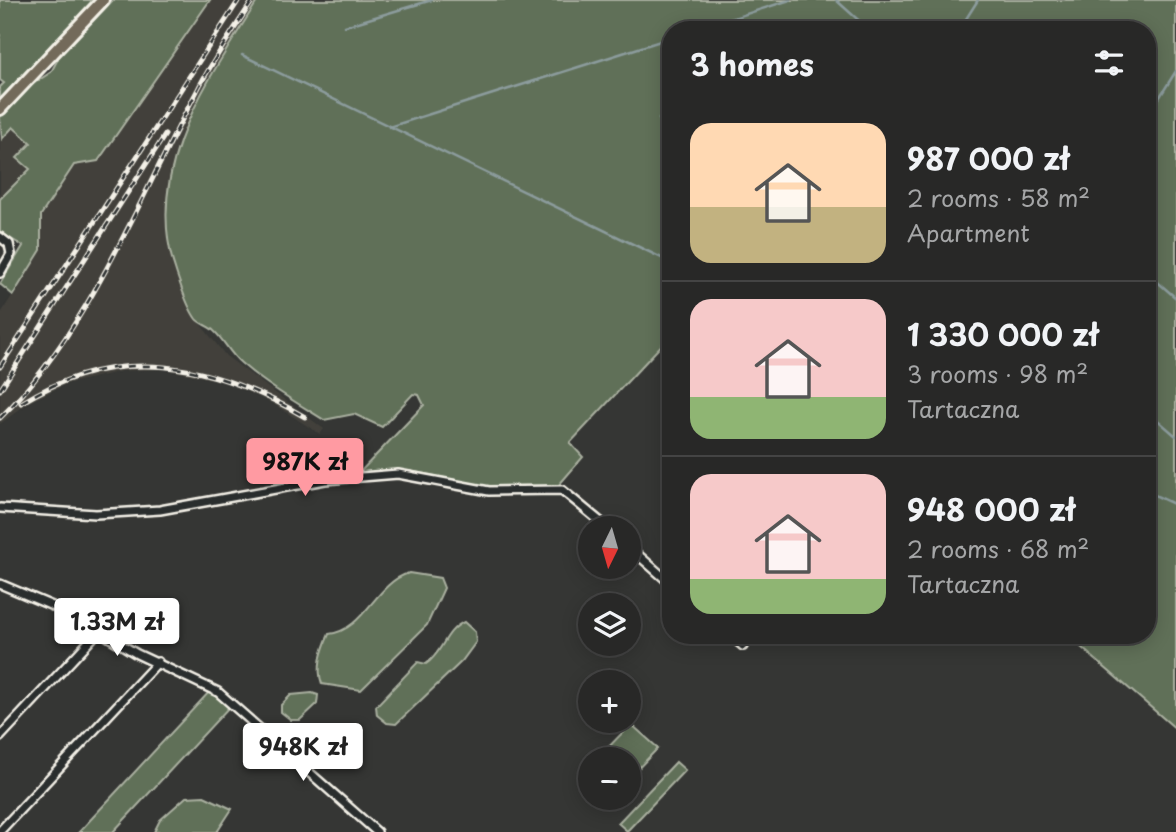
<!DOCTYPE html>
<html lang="en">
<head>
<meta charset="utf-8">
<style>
  body { margin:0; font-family:"Playpen Sans",sans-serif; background:#30302f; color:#f1f3f6; height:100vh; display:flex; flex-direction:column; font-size:26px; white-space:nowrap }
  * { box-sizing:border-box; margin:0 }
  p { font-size:23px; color:#a5a6a7 }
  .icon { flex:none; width:38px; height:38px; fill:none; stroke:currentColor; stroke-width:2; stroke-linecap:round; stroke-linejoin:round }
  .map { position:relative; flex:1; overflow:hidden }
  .drawer { position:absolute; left:662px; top:21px; width:494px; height:623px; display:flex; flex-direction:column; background:#282827; border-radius:28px; box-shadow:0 4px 18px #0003,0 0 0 2px #444 }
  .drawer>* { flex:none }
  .needle { width:46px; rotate:185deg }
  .controls { position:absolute; left:578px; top:516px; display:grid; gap:14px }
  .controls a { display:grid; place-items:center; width:63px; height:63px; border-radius:50%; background:#282827; box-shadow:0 4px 18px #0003,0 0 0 2px #444; font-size:35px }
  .price { position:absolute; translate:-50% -60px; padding:0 16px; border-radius:7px; background:#fff; color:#222; font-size:23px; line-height:46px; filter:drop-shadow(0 2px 4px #0008) }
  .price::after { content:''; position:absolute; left:50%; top:42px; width:21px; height:16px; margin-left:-10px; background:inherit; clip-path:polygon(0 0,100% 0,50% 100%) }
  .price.current { background:#ff9aa2; color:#111 }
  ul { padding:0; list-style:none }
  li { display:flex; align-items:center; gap:21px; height:175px; padding:0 28px }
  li+li { border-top:2px solid #444 }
  li span { display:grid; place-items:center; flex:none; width:196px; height:140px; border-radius:21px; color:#555 }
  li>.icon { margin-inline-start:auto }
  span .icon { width:84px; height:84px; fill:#fffc; stroke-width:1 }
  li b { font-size:30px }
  h2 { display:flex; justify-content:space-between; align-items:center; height:84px; padding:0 28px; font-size:30px }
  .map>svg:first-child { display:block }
</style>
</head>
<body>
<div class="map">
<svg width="1176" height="832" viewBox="0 0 1176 832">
  <rect width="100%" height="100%" fill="#353634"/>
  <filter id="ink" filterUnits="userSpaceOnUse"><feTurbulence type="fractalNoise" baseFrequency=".0143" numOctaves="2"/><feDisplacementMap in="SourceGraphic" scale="14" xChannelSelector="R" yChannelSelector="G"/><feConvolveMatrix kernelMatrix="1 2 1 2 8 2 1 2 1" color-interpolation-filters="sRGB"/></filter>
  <g filter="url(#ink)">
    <g fill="#42413b">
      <path d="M210,0H258L212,73L179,145L167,211L174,269L197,320L226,356L324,429L320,434L272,403L227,382L164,369L122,371L66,384L29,402L0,424V315L41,250V215L75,165L98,160Z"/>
      <path d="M13,127L31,143L30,169L0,199V138Z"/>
    </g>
    <g fill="#607059" stroke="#aab0a0" stroke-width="2">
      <path d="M0,0H93L0,99V87L4,83L0,80Z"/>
      <path d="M113,0H210L98,161L74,165L41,215V250L13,295L0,284L23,246L0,232V199L30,169L17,158L31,143L13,127L2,139L0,117L30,86L51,72L59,57Z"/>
      <path d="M258,0H1176V729L1067,635H1146V30H670V336L570,443L583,457L558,486L495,488L410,471L359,473L424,405L419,395L413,394L382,427L354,414L324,420C297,403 266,385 241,363C230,354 224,340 214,331C209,326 200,324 196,319C187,307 182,289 177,275C140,174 207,81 258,0Z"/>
      <path d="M409,573L440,578L444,588L427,625L361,690L322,684C316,667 322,650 329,634C365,630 375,583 409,573Z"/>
      <path d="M464,622L475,632L476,642L462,661L396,724L387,723L377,715L376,706L418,662L426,664C443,653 444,631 464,622Z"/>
      <path d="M210,691L231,705L113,832H79Z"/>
      <path d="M312,693L318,695L317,704L300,720H291L281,712V705L291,695Z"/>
      <path d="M631,724L658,748L628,779V760L597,759Z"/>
      <path d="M676,762L685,770L627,831L618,823Z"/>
      <path d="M204,796L232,809L217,832H154L160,820L186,797Z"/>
    </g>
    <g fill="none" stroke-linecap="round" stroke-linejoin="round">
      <g stroke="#8c9c9d" stroke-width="2.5">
        <path d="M836,0L865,26"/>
        <path d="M345,26L432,0"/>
        <path d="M696,30L790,0"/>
        <path d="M959,30L978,0"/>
        <path d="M242,55L670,262"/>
        <path d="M659,119L670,130"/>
        <path d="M1146,119L1176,71"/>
        <path d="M389,127L670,38"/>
        <path d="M1146,272L1176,298"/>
        <path d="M1146,410L1176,436"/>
        <path d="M1146,491L1176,505"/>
      </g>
      <g stroke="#f4f1e8" stroke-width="12">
        <g id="street">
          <path d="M0,237L9,244L11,254L0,273"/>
          <path d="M0,508L96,514L160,510L325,480L398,474L489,491L562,490L608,528"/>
          <path d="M628,546L670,583"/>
          <path d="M0,584L69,613L137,654L218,692L377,832"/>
          <path d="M730,635L743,646"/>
          <path d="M0,737L99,631"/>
          <path d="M0,831L158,662"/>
        </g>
      </g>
      <g stroke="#f4f1e8" stroke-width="16">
        <path id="primary" d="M0,109L103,0"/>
      </g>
      <use href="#street" stroke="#2a2d2e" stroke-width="7"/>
      <use href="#primary" stroke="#736b5a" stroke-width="10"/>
      <g stroke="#f4f1e8" stroke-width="5">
        <g id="rail">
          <path d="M0,367L239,0"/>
          <path d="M0,390L165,135"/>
          <path d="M21,403C118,342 212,363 305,417"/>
          <path d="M0,418C89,332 139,198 197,91C213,59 234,30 253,0"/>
        </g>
      </g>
      <use href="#rail" stroke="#2a2d2e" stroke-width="2.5" stroke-dasharray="8" stroke-linecap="butt"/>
    </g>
  </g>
</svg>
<div class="controls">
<a><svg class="needle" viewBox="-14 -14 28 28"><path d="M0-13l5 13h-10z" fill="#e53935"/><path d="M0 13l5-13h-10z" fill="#a5a6a7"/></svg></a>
<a><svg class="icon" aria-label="layers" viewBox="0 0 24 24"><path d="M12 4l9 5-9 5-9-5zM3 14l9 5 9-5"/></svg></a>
<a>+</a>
<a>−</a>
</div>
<b class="price current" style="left:305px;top:498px">987K zł</b>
<b class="price" style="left:117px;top:658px">1.33M zł</b>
<b class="price" style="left:303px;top:783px">948K zł</b>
<section class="drawer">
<h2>3 homes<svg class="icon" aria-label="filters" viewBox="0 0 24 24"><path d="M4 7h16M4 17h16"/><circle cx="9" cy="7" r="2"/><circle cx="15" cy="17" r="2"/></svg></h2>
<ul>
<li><span style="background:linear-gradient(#ffd9b3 60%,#c2b280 0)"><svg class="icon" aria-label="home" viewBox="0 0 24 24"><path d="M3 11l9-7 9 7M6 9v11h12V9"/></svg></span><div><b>987 000 zł</b><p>2 rooms · 58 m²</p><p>Apartment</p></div></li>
<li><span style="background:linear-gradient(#f6c9c9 70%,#8fb573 0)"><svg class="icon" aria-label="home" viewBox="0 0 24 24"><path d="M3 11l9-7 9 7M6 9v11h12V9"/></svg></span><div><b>1 330 000 zł</b><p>3 rooms · 98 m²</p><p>Tartaczna</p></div></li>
<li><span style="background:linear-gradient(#f6c9c9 75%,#8fb573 0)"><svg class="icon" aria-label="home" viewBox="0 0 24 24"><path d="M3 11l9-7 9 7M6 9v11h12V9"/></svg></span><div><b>948 000 zł</b><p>2 rooms · 68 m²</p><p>Tartaczna</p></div></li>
</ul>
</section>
</div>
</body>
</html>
